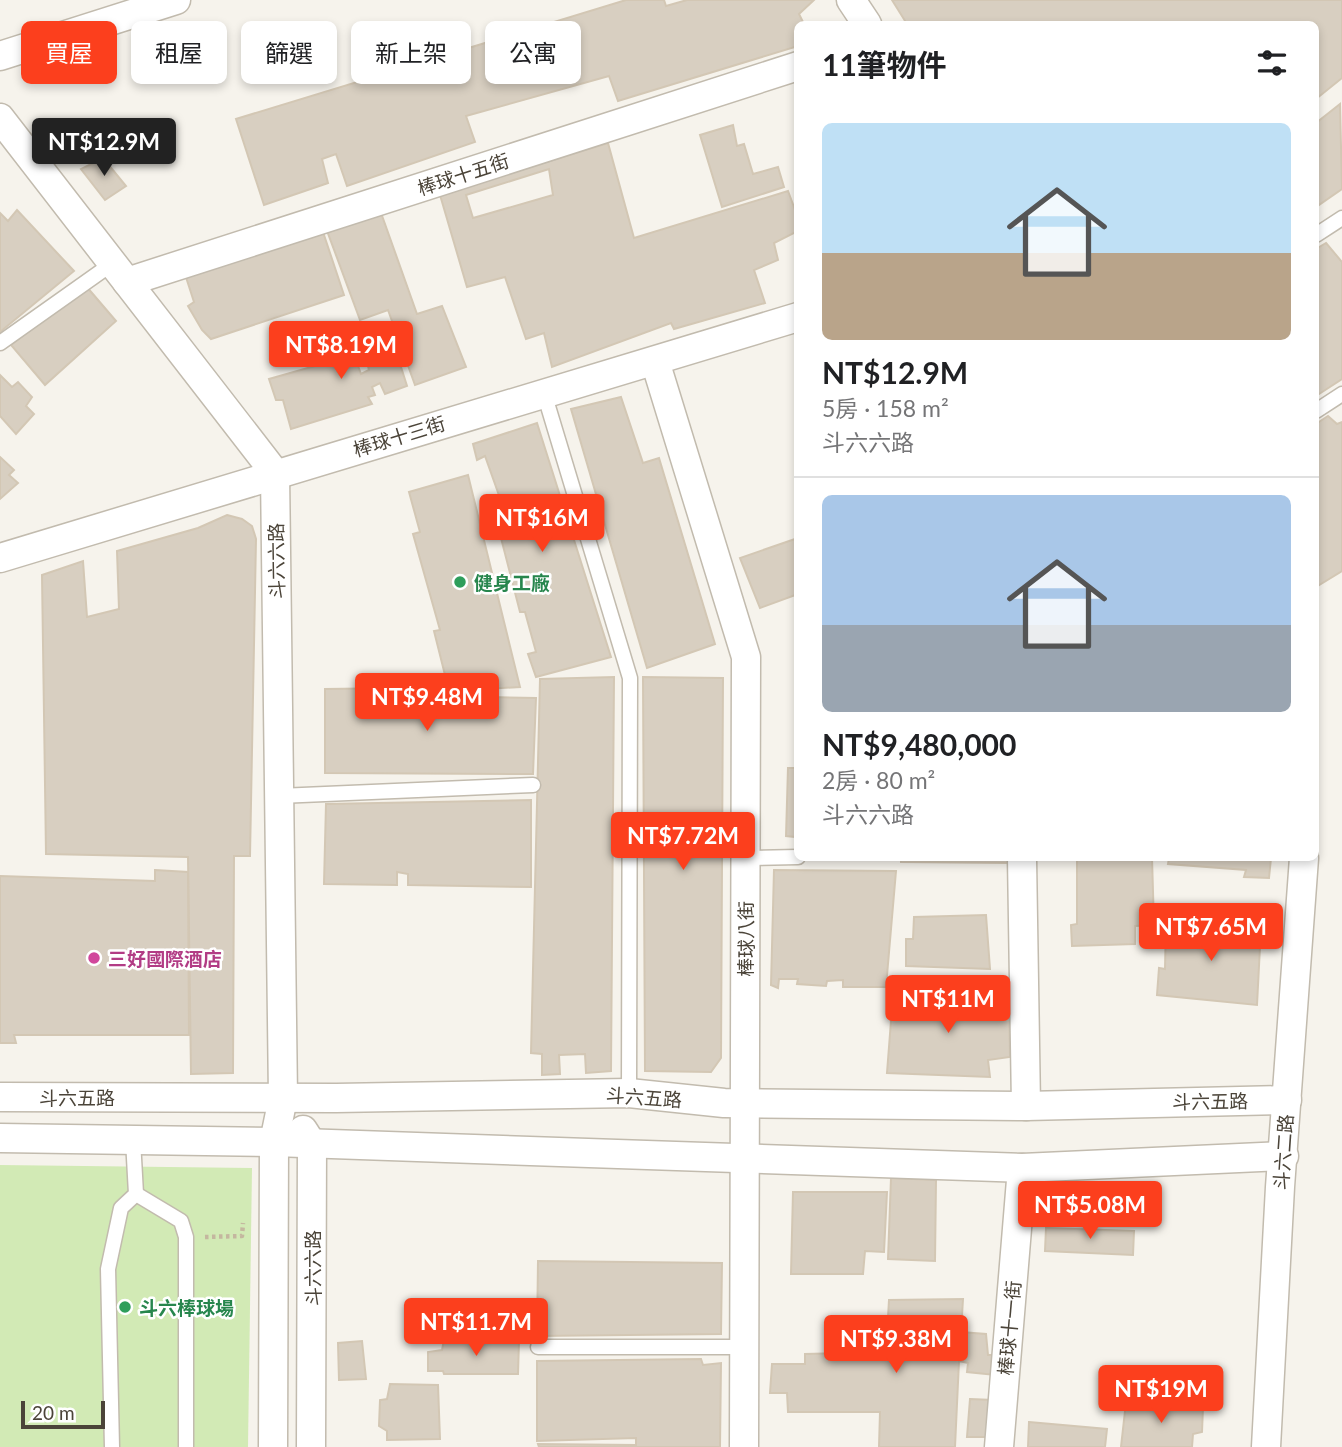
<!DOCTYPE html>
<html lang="zh-TW">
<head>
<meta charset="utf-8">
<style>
  body { margin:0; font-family:Lato,"Noto Sans TC",sans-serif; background:#f2f2f2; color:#202124; height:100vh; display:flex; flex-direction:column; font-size:26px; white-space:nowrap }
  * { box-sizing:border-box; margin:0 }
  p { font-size:23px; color:#757577 }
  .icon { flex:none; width:38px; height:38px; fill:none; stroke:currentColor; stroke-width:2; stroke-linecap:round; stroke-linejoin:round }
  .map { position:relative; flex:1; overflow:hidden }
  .panel { position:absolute; left:794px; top:21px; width:525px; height:840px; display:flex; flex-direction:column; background:#fff; border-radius:10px; box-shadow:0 4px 10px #0003 }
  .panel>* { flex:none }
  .hud { position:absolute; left:21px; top:21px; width:665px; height:63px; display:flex; gap:14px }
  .scale { position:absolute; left:21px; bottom:18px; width:84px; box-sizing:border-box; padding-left:7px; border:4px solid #4b4439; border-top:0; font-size:19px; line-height:24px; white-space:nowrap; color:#4b4439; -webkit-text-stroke:5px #fff; paint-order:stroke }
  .price { position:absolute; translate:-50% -60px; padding:0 16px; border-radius:7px; background:#fc3f1d; color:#fff; font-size:23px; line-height:46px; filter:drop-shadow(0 2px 4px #0008) }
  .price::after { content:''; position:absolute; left:50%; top:42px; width:21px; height:16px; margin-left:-10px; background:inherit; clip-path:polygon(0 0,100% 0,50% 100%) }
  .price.selected { background:#222; color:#fff }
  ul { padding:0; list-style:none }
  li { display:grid; align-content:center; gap:14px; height:371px; padding:0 28px }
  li+li { border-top:2px solid #e0e0e0 }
  li span { display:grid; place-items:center; height:217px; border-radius:10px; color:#555 }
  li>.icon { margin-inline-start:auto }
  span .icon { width:126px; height:126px; fill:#fffc; stroke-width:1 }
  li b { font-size:30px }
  h2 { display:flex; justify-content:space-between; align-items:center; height:84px; padding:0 28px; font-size:30px }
  .chip { padding:0 24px; border-radius:10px; background:#fff; box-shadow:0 4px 10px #0003; font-size:24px; line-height:63px }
  .chip.selected { background:#fc3f1d; color:#fff }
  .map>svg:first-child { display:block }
</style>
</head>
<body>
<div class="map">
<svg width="1342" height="1447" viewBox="0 0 1342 1447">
  <rect width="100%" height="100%" fill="#f6f3ec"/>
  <path fill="#d2eab5" d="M0,1165L252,1168L248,1447H0Z"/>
  <g fill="#d8cfc1" stroke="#d3c7b4" stroke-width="2" fill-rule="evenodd">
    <path d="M626,0H664L666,6L687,0H814L799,14L804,24H798V46L618,101L609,76L466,116L475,142L347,186L336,154L322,159L328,183L264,205L236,119Z"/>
    <path d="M892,0H1342V78L1316,99V24H907Z"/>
    <path d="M1340,104L1342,189L1316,207V123Z"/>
    <path d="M733,125L737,146L744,144L753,174L778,167L784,187L722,207L700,135Z"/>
    <path d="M608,143L634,238L788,191L798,218V231L774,243L778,260L754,270L765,303L674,329L671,323L552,367L544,333L526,339L505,277L467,287L440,195ZM549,169L553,195L473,218L466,195Z"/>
    <path d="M103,158L126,186L105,200L81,169Z"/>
    <path d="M17,210L74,271L0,332V213L8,221Z"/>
    <path d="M380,210L417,314L442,306L466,367L415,385L388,310L360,320L326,228Z"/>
    <path d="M322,229L344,295L211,339L202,330L188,306L194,302L184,271Z"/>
    <path d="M1326,243L1342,262V379L1316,396V249Z"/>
    <path d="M86,286L116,321L45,385L11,345Z"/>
    <path d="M387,323L407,386L385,394L380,383L372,387L375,395L368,397L372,404L291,429L283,400H276L269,379L354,355L361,374L369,370L359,330Z"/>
    <path d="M0,375L12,387L18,382L32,397L26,406L34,414L16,434L0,416Z"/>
    <path d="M621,397L643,463L659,458L715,644L647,668L571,409Z"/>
    <path d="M1328,416L1337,424L1342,422V571L1316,587V424Z"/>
    <path d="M537,423L611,657L536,677L528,654L536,652L525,612H520L492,503L501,501L485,456L477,460L473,444Z"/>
    <path d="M0,457L14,470L9,475L18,483L0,499Z"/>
    <path d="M468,475L520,687L449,691L434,631L440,630L413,534L420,532L409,492Z"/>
    <path d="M227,515L242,519L252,526L256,539L250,856H234L233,1073L191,1074L188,857L46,854L42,575L83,561L87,617L119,609L117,551L198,528Z"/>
    <path d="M798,538V594L760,608L740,558Z"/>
    <path d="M614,677L611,1071L586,1073L585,1054L559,1055L560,1074L542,1075V1054L531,1053L540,679Z"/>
    <path d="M643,677L723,678L721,1058L711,1072L645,1071Z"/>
    <path d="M400,688V695L536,698L533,774L325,773V689Z"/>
    <path d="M796,763H798V843H795V837L786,836L788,768H796Z"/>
    <path d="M531,800V887L408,885V874L397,872V885L324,884L326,804Z"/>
    <path d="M901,858H1012V863L901,862Z"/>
    <path d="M1077,858H1152L1154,925L1135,926V944L1072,946L1071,925L1077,924Z"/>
    <path d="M1169,858H1271L1269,878L1244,877L1246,870L1168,864Z"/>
    <path d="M155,870L188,872L189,1035H14L16,1043H0V876L155,881Z"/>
    <path d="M774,870L896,871L886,987H843V980L827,981L826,986L797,984L798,979H779L778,988L771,985Z"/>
    <path d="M986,915L990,969L906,966V939H913L914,917Z"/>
    <path d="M1166,922L1261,927L1257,1005L1157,995L1159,968L1165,969Z"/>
    <path d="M893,995L1009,997L1010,1057L988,1060L990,1077L887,1073Z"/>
    <path d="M891,1178L936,1180L935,1261L888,1259Z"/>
    <path d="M793,1192H887L884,1252L865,1251L863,1274H791Z"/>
    <path d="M1046,1228L1134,1231L1133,1255L1045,1251Z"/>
    <path d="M538,1261L722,1263L721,1334L537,1336Z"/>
    <path d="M963,1299L961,1332L986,1334L988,1355H996L995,1375L967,1372L968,1363L959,1361L955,1447H879L880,1412H788L787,1393H770L772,1364H805V1354L886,1352L889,1300Z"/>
    <path d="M444,1340L519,1341L518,1374H444L443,1371H428V1352L442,1350Z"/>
    <path d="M362,1341L366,1379L339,1380L338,1343Z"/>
    <path d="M701,1359L703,1365L721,1363L720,1447H539L538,1444L636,1445V1438L537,1441V1361Z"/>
    <path d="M390,1384L438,1385L440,1439L387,1440V1431L379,1426L380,1400L387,1399Z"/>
    <path d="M970,1399L993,1400L991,1437H967Z"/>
    <path d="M1126,1402L1203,1407L1202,1432L1193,1434L1192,1447H1121Z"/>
    <path d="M1029,1422L1107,1429L1105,1447H1028Z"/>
  </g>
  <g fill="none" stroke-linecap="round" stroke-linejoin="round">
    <g stroke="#c2bbae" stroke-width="17">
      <g id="service">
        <path d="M1316,235L1342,218"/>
        <path d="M0,343L113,263"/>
        <path d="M544,393L630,678L629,1093"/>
        <path d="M1316,411L1342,394"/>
        <path d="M279,796L533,785"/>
        <path d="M745,858L798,857"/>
        <path d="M136,1194L181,1221L186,1237V1447"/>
        <path d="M538,1347H744"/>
        <path d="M112,1447L108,1269L121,1208L136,1194L133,1140"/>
      </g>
    </g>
    <g stroke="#c2bbae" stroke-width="31">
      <g id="minor">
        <path d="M851,0L867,24"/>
        <path d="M0,56L176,0"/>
        <path d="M0,118L275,473L283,1098L274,1142L273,1447"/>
        <path d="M127,282L798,66"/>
        <path d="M655,361L746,657L744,1447"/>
        <path d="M0,558L798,317"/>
        <path d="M1022,858L1026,1106"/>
        <path d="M0,1097L336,1098L629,1093L724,1103L1026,1106L1287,1100"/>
        <path d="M303,1130L312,1144L311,1447"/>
        <path d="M0,1138L274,1142L1022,1168L1284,1156"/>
        <path d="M999,1447L1022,1168"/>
        <path d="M1266,1447L1280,1187L1304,858"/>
      </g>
    </g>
    <path stroke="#c4b79f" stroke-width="4.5" stroke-dasharray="3.5 3.5" stroke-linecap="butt" d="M205,1237L242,1236L243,1223"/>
    <use href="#service" stroke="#fff" stroke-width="14"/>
    <use href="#minor" stroke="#fff" stroke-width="28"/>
  </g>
  <g fill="#2e9e5b" stroke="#fff" stroke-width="2.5">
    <circle cx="460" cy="582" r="7"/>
    <circle cx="125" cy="1307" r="7"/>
  </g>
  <circle fill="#d1479c" stroke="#fff" stroke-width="2.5" cx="94" cy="958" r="7"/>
  <g text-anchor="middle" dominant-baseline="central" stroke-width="5" stroke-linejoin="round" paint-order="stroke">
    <g font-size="19" fill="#4b4439" stroke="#fff">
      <text transform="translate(463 174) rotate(-18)">棒球十五街</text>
      <text transform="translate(399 436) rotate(-17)">棒球十三街</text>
      <text transform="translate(276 561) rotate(-91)">斗六六路</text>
      <text transform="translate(745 939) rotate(-90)">棒球八街</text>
      <text x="77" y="1097">斗六五路</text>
      <text transform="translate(644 1097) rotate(4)">斗六五路</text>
      <text transform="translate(1210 1101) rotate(-1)">斗六五路</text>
      <text transform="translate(1283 1152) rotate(-86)">斗六二路</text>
      <text transform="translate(312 1268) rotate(-90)">斗六六路</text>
      <text transform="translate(1009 1328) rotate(-85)">棒球十一街</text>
    </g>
    <g font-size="19" font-weight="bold" fill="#27864d" stroke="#fff" text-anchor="start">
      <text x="474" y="582">健身工廠</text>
      <text x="139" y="1307">斗六棒球場</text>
    </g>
    <g font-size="19" font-weight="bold" fill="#b23c85" stroke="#fff" text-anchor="start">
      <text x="108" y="958">三好國際酒店</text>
    </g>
  </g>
</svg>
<div class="scale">20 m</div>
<b class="price selected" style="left:104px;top:178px">NT$12.9M</b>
<b class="price" style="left:341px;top:381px">NT$8.19M</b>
<b class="price" style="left:542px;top:554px">NT$16M</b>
<b class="price" style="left:427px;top:733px">NT$9.48M</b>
<b class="price" style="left:683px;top:872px">NT$7.72M</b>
<b class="price" style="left:1211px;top:963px">NT$7.65M</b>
<b class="price" style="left:948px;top:1035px">NT$11M</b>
<b class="price" style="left:1090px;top:1241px">NT$5.08M</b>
<b class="price" style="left:476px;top:1358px">NT$11.7M</b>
<b class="price" style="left:896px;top:1375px">NT$9.38M</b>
<b class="price" style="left:1161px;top:1425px">NT$19M</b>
<div class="hud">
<a class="chip selected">買屋</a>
<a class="chip">租屋</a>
<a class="chip">篩選</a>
<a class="chip">新上架</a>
<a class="chip">公寓</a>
</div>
<section class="panel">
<h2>11筆物件<svg class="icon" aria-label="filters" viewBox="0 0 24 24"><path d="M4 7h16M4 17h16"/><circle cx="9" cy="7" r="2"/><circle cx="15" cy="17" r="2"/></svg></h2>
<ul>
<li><span style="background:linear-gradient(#bfe0f5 60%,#b9a48a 0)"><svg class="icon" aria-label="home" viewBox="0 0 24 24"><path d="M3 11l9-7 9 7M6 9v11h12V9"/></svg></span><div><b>NT$12.9M</b><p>5房 · 158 m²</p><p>斗六六路</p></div></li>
<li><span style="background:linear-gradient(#a9c7e8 60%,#9aa5b1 0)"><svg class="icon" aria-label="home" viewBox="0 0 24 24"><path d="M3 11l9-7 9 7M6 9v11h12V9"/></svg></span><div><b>NT$9,480,000</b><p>2房 · 80 m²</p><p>斗六六路</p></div></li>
</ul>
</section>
</div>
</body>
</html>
